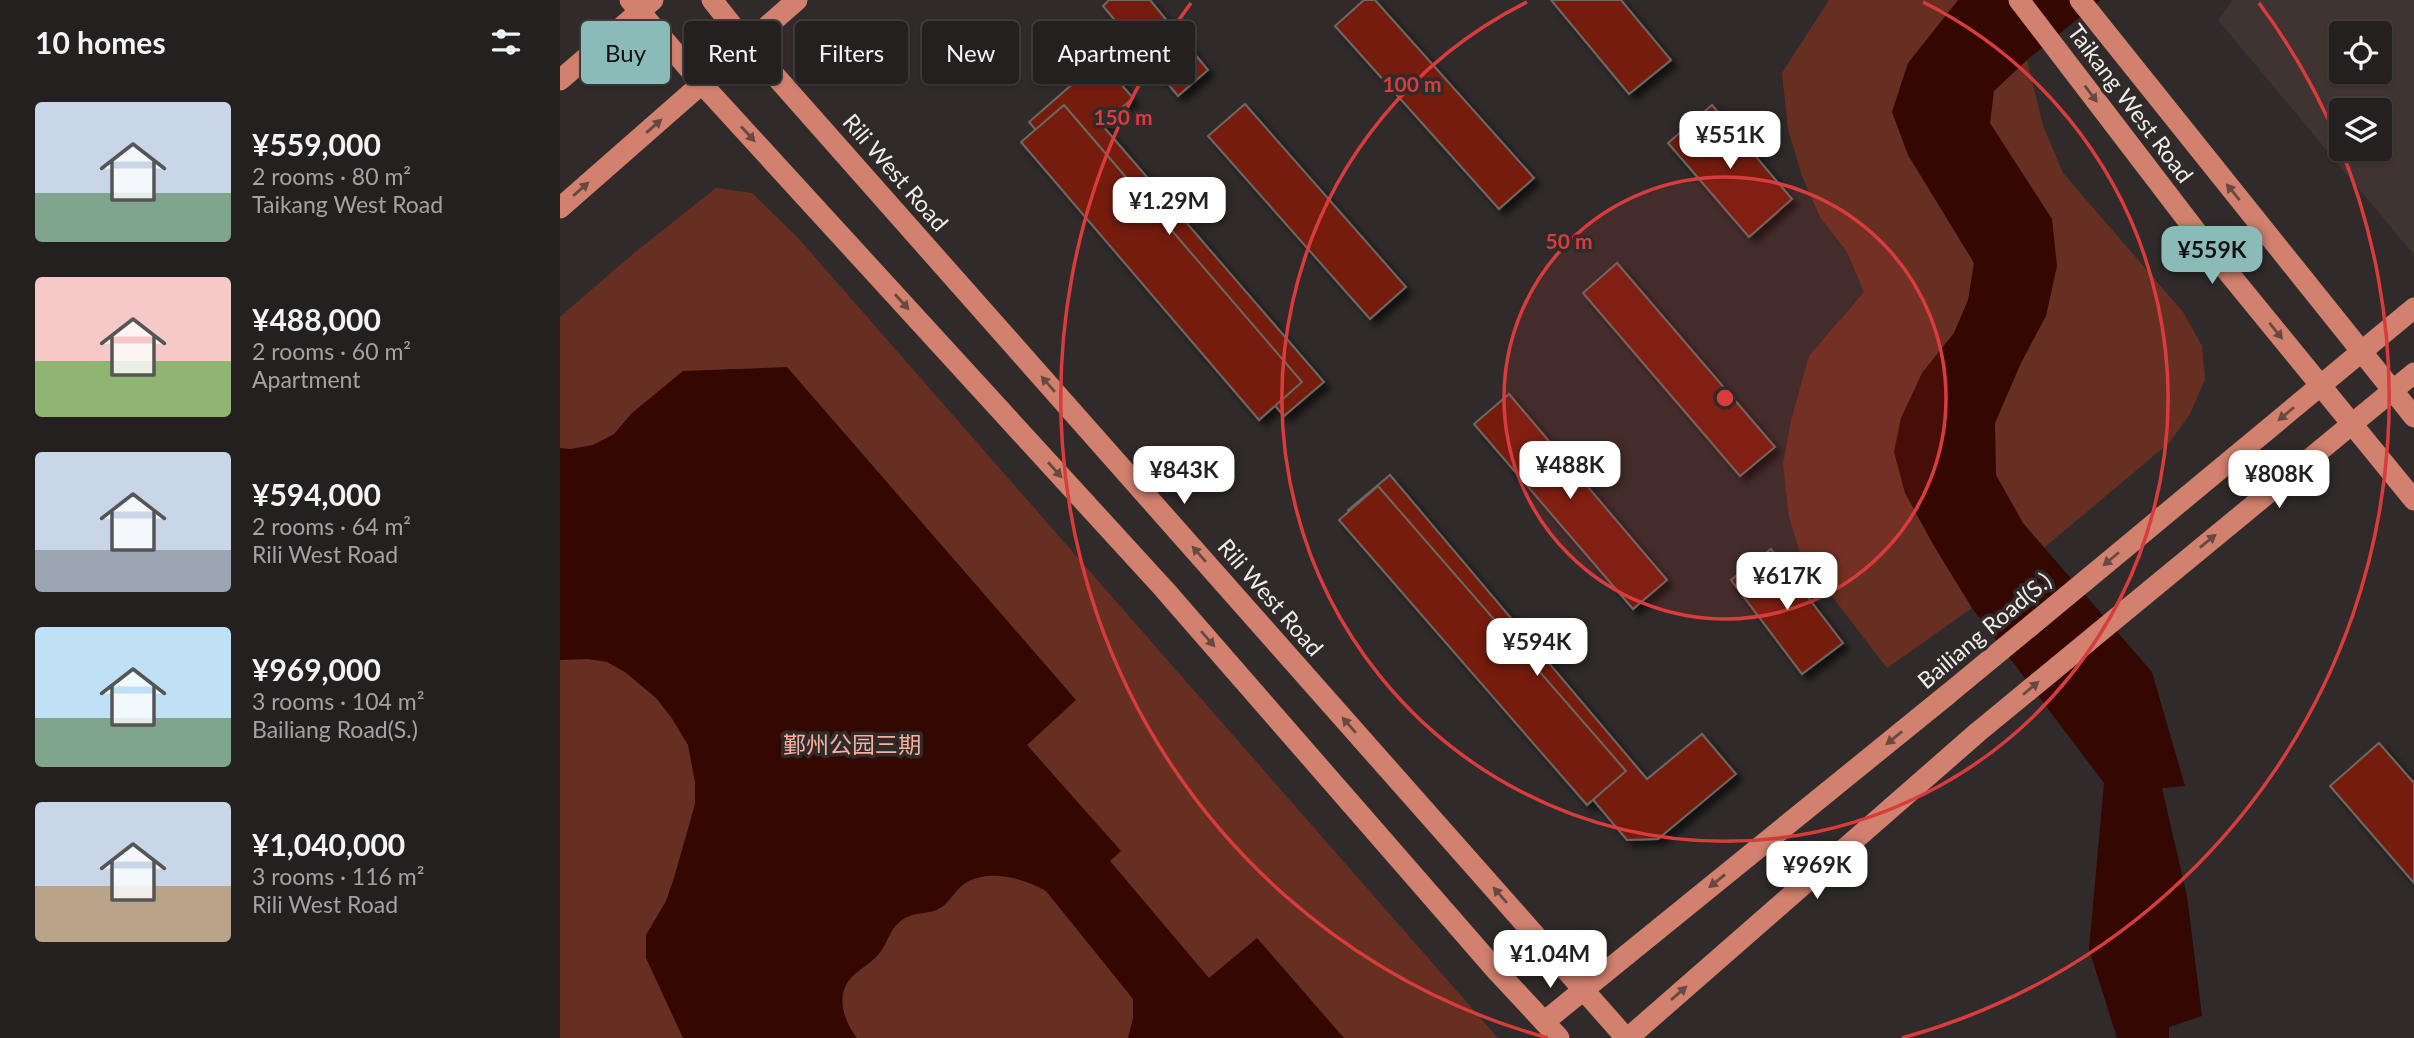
<!DOCTYPE html>
<html lang="en">
<head>
<meta charset="utf-8">
<style>
  body { margin:0; font-family:Lato,"Noto Sans SC",sans-serif; background:#2c2829; color:#f1f3f6; height:100vh; display:flex; flex-direction:column; font-size:26px; white-space:nowrap }
  * { box-sizing:border-box; margin:0 }
  p { font-size:23px; color:#a3a3a5 }
  .icon { flex:none; width:38px; height:38px; fill:none; stroke:currentColor; stroke-width:2; stroke-linecap:round; stroke-linejoin:round }
  .map { position:relative; flex:1; overflow:hidden }
  .side { display:flex; flex-direction:column; background:#242020; width:560px }
  .side>* { flex:none }
  .hud { position:absolute; left:21px; top:21px; width:665px; height:63px; display:flex; gap:14px }
  .controls { position:absolute; left:1769px; top:21px; display:grid; gap:14px }
  .controls a { display:grid; place-items:center; width:63px; height:63px; border-radius:7px; background:#242020; box-shadow:0 2px 5px #0004,0 0 0 2px #413e3e; font-size:35px }
  .price { position:absolute; translate:-50% -60px; padding:0 16px; border-radius:14px; background:#fff; color:#222; font-size:23px; line-height:46px; filter:drop-shadow(0 2px 4px #0008) }
  .price::after { content:''; position:absolute; left:50%; top:42px; width:21px; height:16px; margin-left:-10px; background:inherit; clip-path:polygon(0 0,100% 0,50% 100%) }
  .price.selected { background:#8bbbb9; color:#111 }
  ul { padding:0; list-style:none }
  li { display:flex; align-items:center; gap:21px; height:175px; padding:0 35px }
  li span { display:grid; place-items:center; flex:none; width:196px; height:140px; border-radius:7px; color:#555 }
  li>.icon { margin-inline-start:auto }
  span .icon { width:84px; height:84px; fill:#fffc; stroke-width:1 }
  li b { font-size:30px }
  h2 { display:flex; justify-content:space-between; align-items:center; height:84px; padding:0 35px; font-size:30px }
  .chip { padding:0 24px; border-radius:7px; background:#242020; box-shadow:0 2px 5px #0004,0 0 0 2px #413e3e; font-size:24px; line-height:63px }
  .chip.selected { background:#8bbbb9; color:#111 }
  main { display:flex; flex:1; min-height:0 }
  .map>svg:first-child { display:block }
</style>
</head>
<body>
<main>
<section class="side">
<h2>10 homes<svg class="icon" aria-label="filters" viewBox="0 0 24 24"><path d="M4 7h16M4 17h16"/><circle cx="9" cy="7" r="2"/><circle cx="15" cy="17" r="2"/></svg></h2>
<ul>
<li><span style="background:linear-gradient(#c9d6e8 65%,#7fa58c 0)"><svg class="icon" aria-label="home" viewBox="0 0 24 24"><path d="M3 11l9-7 9 7M6 9v11h12V9"/></svg></span><div><b>¥559,000</b><p>2 rooms · 80 m²</p><p>Taikang West Road</p></div></li>
<li><span style="background:linear-gradient(#f6c9c9 60%,#8fb573 0)"><svg class="icon" aria-label="home" viewBox="0 0 24 24"><path d="M3 11l9-7 9 7M6 9v11h12V9"/></svg></span><div><b>¥488,000</b><p>2 rooms · 60 m²</p><p>Apartment</p></div></li>
<li><span style="background:linear-gradient(#c9d6e8 70%,#9aa5b1 0)"><svg class="icon" aria-label="home" viewBox="0 0 24 24"><path d="M3 11l9-7 9 7M6 9v11h12V9"/></svg></span><div><b>¥594,000</b><p>2 rooms · 64 m²</p><p>Rili West Road</p></div></li>
<li><span style="background:linear-gradient(#bfe0f5 65%,#7fa58c 0)"><svg class="icon" aria-label="home" viewBox="0 0 24 24"><path d="M3 11l9-7 9 7M6 9v11h12V9"/></svg></span><div><b>¥969,000</b><p>3 rooms · 104 m²</p><p>Bailiang Road(S.)</p></div></li>
<li><span style="background:linear-gradient(#c9d6e8 60%,#b9a48a 0)"><svg class="icon" aria-label="home" viewBox="0 0 24 24"><path d="M3 11l9-7 9 7M6 9v11h12V9"/></svg></span><div><b>¥1,040,000</b><p>3 rooms · 116 m²</p><p>Rili West Road</p></div></li>
</ul>
</section>
<div class="map">
<svg width="1854" height="1038" viewBox="0 0 1854 1038">
  <defs>
    <filter id="shadow"><feDropShadow dx="6" dy="6" stdDeviation="3.5" flood-color="#0009"/></filter>
  </defs>
  <rect width="100%" height="100%" fill="#302b2a"/>
  <path fill="#3f3431" fill-rule="evenodd" d="M1673,0H1854V255L1658,20ZM1782,33H1820V72H1782ZM1782,110H1820V149H1782Z"/>
  <g fill="#672f21">
    <path d="M1269,0H1417L1467,60L1483,126L1503,173L1623,312L1642,346L1645,379L1630,414L1609,443L1412,608L1327,668L1241,556L1229,517L1223,464L1231,420L1249,356L1304,292L1287,252L1260,217L1242,176L1228,129L1222,73Z"/>
    <path d="M156,188L192,193L238,238L938,1038H0V317L74,253Z"/>
  </g>
  <g fill="#340700">
    <path d="M1398,0H1541L1467,60L1434,91L1430,123L1492,219L1497,266L1486,316L1461,363L1435,423L1436,475L1463,523L1592,672L1625,786L1602,788L1627,896L1642,1016L1609,1027V1038H1557L1529,949L1544,783L1412,608L1374,546L1345,493L1334,452L1341,418L1362,373L1394,333L1408,300L1414,263L1348,155L1332,112L1348,63Z"/>
    <path d="M227,367L516,700L467,745L561,851L550,861L649,978L697,938L784,1038H568L573,1018V999L486,891C463,878 428,868 404,884C396,890 390,901 382,907C371,915 354,911 342,920C329,929 328,944 318,955C310,964 298,970 290,979C275,997 285,1023 297,1038H123L86,958V935L106,901L114,878L135,804V782L128,745L111,717L96,698L65,672L47,662L28,659L0,660V448L10,449L33,445L54,434L72,413L123,371Z"/>
  </g>
  <g fill="#741f08" stroke="#6c6765" stroke-width="2" filter="url(#shadow)">
    <path d="M549,0H590L648,70L618,96L543,6Z"/>
    <path d="M804,0H815L974,178L939,209L775,26Z"/>
    <path d="M991,0H1061L1111,60L1069,94Z"/>
    <path d="M540,60L573,98L542,125L764,382L724,416L469,122Z"/>
    <path d="M685,104L846,287L810,319L648,136Z"/>
    <path d="M504,105L742,382L699,420L461,142Z"/>
    <path d="M1152,105L1232,199L1189,237L1108,143Z"/>
    <path d="M1057,263L1215,447L1180,476L1023,293Z"/>
    <path d="M949,394L1107,580L1073,609L914,424Z"/>
    <path d="M830,475L1087,779L1142,734L1176,774L1098,839L1067,840L788,510Z"/>
    <path d="M818,486L1066,771L1027,805L779,520Z"/>
    <path d="M1211,549L1283,643L1242,674L1171,580Z"/>
    <path d="M1819,743L1854,783V883L1770,786Z"/>
  </g>
  <g fill="none" stroke-linecap="round" stroke-linejoin="round">
    <g stroke="#d1816d" stroke-width="21">
      <path d="M70,0L142,84L604,589L935,969L999,1038"/>
      <path d="M152,0L187,44L1066,1038"/>
      <path d="M1459,0L1654,255L1854,500"/>
      <path d="M1520,0L1854,417"/>
      <path d="M0,80L93,0"/>
      <path d="M0,208L237,0"/>
      <path d="M1525,581L1854,308"/>
      <path d="M984,1022L1387,695"/>
      <path d="M1068,1038L1418,732L1854,373"/>
    </g>
    <path stroke="#d1816d" stroke-width="21" d="M1387,695L1525,581"/>
  </g>
  <defs><path id="oneway-solid" d="M-6-.8H1V-3.2L6.5 0L1 3.2V.8H-6Z" transform="scale(1.75)"/></defs>
  <g fill="#684941">
    <use href="#oneway-solid" transform="translate(1531 94) rotate(53)"/>
    <use href="#oneway-solid" transform="translate(94 126) rotate(-41)"/>
    <use href="#oneway-solid" transform="translate(188 134) rotate(48)"/>
    <use href="#oneway-solid" transform="translate(21 189) rotate(-41)"/>
    <use href="#oneway-solid" transform="translate(1673 192) rotate(-129)"/>
    <use href="#oneway-solid" transform="translate(342 302) rotate(48)"/>
    <use href="#oneway-solid" transform="translate(1716 331) rotate(51)"/>
    <use href="#oneway-solid" transform="translate(488 384) rotate(-131)"/>
    <use href="#oneway-solid" transform="translate(1726 414) rotate(140)"/>
    <use href="#oneway-solid" transform="translate(495 470) rotate(48)"/>
    <use href="#oneway-solid" transform="translate(1648 541) rotate(-39)"/>
    <use href="#oneway-solid" transform="translate(639 554) rotate(-131)"/>
    <use href="#oneway-solid" transform="translate(1551 559) rotate(140)"/>
    <use href="#oneway-solid" transform="translate(648 639) rotate(49)"/>
    <use href="#oneway-solid" transform="translate(1471 688) rotate(-40)"/>
    <use href="#oneway-solid" transform="translate(789 725) rotate(-131)"/>
    <use href="#oneway-solid" transform="translate(1334 738) rotate(141)"/>
    <use href="#oneway-solid" transform="translate(1157 881) rotate(141)"/>
    <use href="#oneway-solid" transform="translate(940 895) rotate(-131)"/>
    <use href="#oneway-solid" transform="translate(1119 993) rotate(-41)"/>
  </g>
  <circle cx="1165" cy="398" r="221" fill="#d93c3c" fill-opacity=".12"/>
  <g fill="none" stroke="#d93c3c" stroke-width="3.5">
    <circle cx="1165" cy="398" r="221"/>
    <path d="M1363 2A443 443 0 1 1 967 2"/>
    <path d="M988 1038A664 664 0 0 1 631 3M1699 3A664 664 0 0 1 1342 1038"/>
  </g>
  <g text-anchor="middle" dominant-baseline="central" stroke-width="7" stroke-linejoin="round" paint-order="stroke">
    <g font-size="23" fill="#f1edec" stroke="#302b2a">
      <text transform="translate(1571 103) rotate(53)">Taikang West Road</text>
      <text transform="translate(336 172) rotate(49)">Rili West Road</text>
      <text transform="translate(711 597) rotate(49)">Rili West Road</text>
      <text transform="translate(1424 630) rotate(-40)">Bailiang Road(S.)</text>
    </g>
    <g font-size="23" fill="#fab09d" stroke="#302b2a">
      <text x="292" y="744">鄞州公园三期</text>
    </g>
  </g>
  <circle cx="1165" cy="398" r="10" fill="#d93c3c" stroke="#302b2a" stroke-width="3.5"/>
  <g font-size="21" text-anchor="middle" font-weight="bold" fill="#d93c3c" stroke="#302b2a" stroke-width="7" stroke-linejoin="round" paint-order="stroke">
    <text x="852" y="92">100 m</text>
    <text x="563" y="125">150 m</text>
    <text x="1009" y="249">50 m</text>
  </g>
</svg>
<div class="controls">
<a><svg class="icon" aria-label="locate" viewBox="0 0 24 24"><circle cx="12" cy="12" r="6"/><path d="M12 2v4M12 18v4M2 12h4M18 12h4"/></svg></a>
<a><svg class="icon" aria-label="layers" viewBox="0 0 24 24"><path d="M12 4l9 5-9 5-9-5zM3 14l9 5 9-5"/></svg></a>
</div>
<b class="price" style="left:1170px;top:171px">¥551K</b>
<b class="price" style="left:609px;top:237px">¥1.29M</b>
<b class="price selected" style="left:1652px;top:286px">¥559K</b>
<b class="price" style="left:1010px;top:501px">¥488K</b>
<b class="price" style="left:624px;top:506px">¥843K</b>
<b class="price" style="left:1719px;top:510px">¥808K</b>
<b class="price" style="left:1227px;top:612px">¥617K</b>
<b class="price" style="left:977px;top:678px">¥594K</b>
<b class="price" style="left:1257px;top:901px">¥969K</b>
<b class="price" style="left:990px;top:990px">¥1.04M</b>
<div class="hud">
<a class="chip selected">Buy</a>
<a class="chip">Rent</a>
<a class="chip">Filters</a>
<a class="chip">New</a>
<a class="chip">Apartment</a>
</div>
</div>
</main>
</body>
</html>
